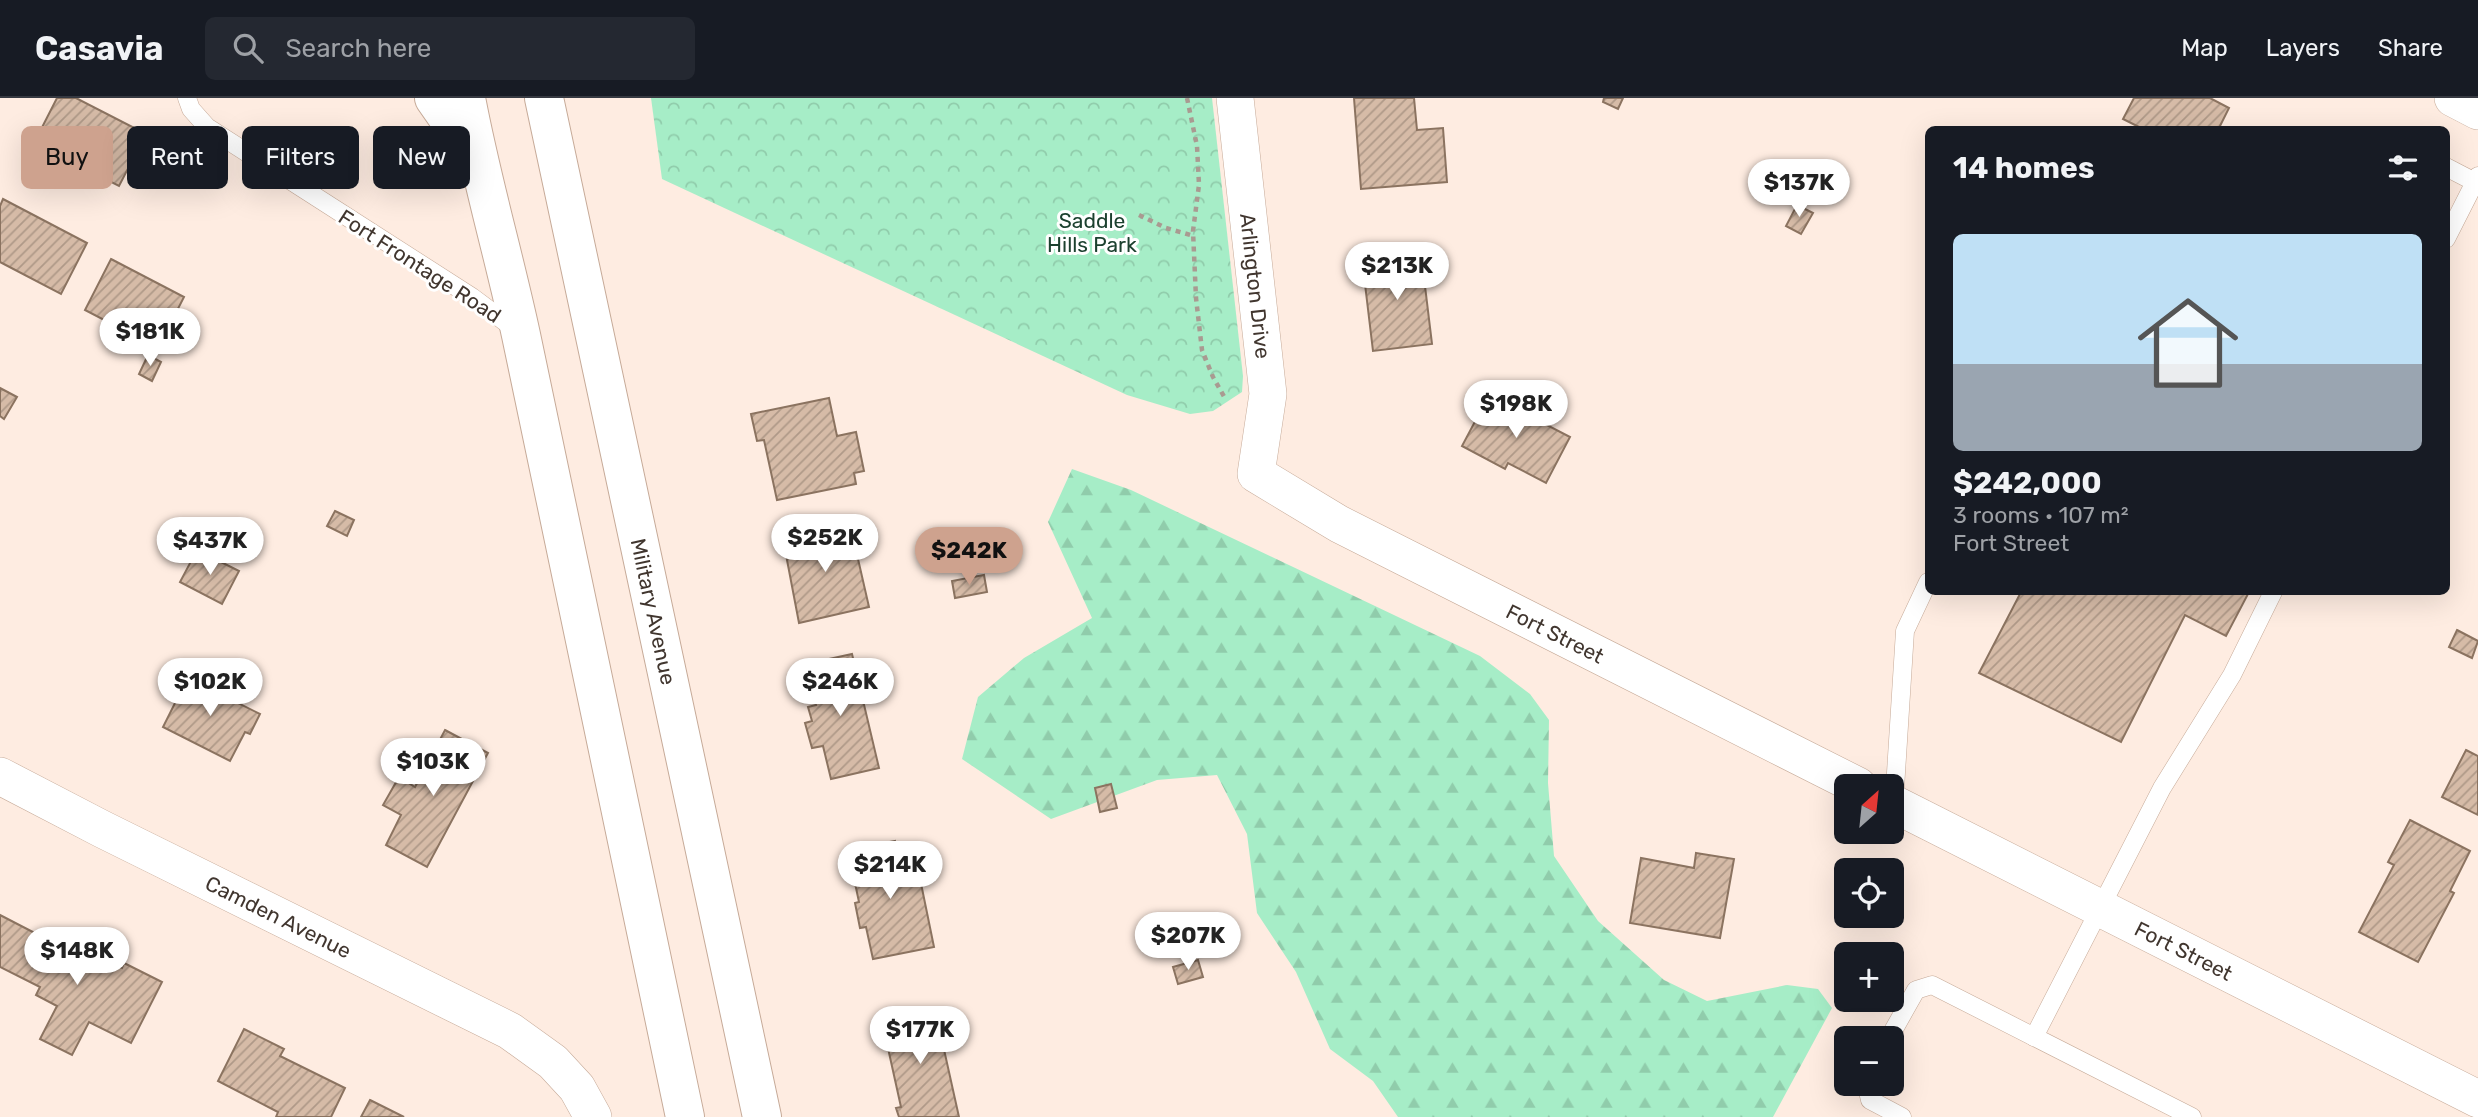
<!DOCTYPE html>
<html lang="en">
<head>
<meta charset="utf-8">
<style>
  body { margin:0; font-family:Rubik,sans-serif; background:#242831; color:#f1f3f6; height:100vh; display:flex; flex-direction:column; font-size:26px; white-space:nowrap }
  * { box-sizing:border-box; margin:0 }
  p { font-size:23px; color:#9ea1a6 }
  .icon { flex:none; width:38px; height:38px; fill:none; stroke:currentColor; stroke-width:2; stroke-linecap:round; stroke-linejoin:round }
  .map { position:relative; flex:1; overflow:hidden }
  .panel { position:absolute; left:1925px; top:28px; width:525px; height:469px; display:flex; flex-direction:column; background:#171b24; border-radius:10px; box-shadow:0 7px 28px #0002 }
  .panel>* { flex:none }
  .guide { position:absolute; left:21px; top:28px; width:665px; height:63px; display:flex; gap:14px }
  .needle { width:46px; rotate:27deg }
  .buttons { position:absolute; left:1834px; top:676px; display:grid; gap:14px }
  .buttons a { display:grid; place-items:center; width:70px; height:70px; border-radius:10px; background:#171b24; box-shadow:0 7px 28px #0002; font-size:35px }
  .price { position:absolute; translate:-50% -60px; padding:0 16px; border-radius:24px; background:#fff; color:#222; font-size:23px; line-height:46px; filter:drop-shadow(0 2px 4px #0008) }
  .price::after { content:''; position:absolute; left:50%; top:42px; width:21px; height:16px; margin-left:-10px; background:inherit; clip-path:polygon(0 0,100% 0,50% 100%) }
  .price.selected { background:#cea28e; color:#111 }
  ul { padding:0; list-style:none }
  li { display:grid; align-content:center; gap:14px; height:371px; padding:0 28px }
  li+li { border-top:2px solid #363941 }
  li span { display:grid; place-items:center; height:217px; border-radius:10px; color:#555 }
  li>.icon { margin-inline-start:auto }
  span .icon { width:126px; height:126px; fill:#fffc; stroke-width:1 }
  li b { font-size:30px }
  h2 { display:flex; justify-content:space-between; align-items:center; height:84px; padding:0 28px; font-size:30px }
  .chip { padding:0 24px; border-radius:10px; background:#171b24; box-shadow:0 7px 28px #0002; font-size:24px; line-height:63px }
  .chip.selected { background:#cea28e; color:#111 }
  header { display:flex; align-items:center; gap:42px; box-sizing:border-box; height:98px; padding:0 35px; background:#171b24; border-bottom:2px solid #363941 }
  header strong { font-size:33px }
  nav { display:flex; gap:38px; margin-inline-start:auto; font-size:24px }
  .search { width:490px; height:63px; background:#242831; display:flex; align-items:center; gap:18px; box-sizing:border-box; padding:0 24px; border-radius:10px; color:#9ea1a6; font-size:26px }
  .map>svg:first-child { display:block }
</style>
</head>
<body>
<header>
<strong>Casavia</strong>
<div class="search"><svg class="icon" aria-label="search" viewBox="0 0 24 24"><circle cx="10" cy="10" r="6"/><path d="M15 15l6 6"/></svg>Search here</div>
<nav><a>Map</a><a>Layers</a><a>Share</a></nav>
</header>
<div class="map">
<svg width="2478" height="1019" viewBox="0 0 2478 1019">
  <defs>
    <pattern id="forest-firs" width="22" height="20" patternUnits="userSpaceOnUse" patternTransform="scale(1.75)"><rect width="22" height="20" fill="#a6edc7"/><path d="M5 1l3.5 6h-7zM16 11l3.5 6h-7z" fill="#90ccab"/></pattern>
    <pattern id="park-crowns" width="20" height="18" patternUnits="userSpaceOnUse" patternTransform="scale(1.75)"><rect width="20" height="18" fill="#a6edc7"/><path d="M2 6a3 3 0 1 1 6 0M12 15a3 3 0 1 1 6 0" fill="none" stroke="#90ccab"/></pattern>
    <pattern id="building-hatch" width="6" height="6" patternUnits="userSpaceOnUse" patternTransform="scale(1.75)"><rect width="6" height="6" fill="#d6bba7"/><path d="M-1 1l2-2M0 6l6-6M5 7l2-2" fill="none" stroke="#af9988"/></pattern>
  </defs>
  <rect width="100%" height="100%" fill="#feece1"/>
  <path fill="url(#forest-firs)" d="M1072,371L1131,392L1480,558L1530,596L1549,622L1548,685L1554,758L1598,823L1664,882L1707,903L1787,887L1818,891L1832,910L1773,1019H1398L1373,983L1330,951L1296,874L1257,815L1247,736L1217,677L1157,682L1051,721L962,661L978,599L1024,560L1092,520L1048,424Z"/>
  <path fill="url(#park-crowns)" d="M651,0H1212L1243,278L1242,294L1213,313L1190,316L1127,297L662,81Z"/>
  <g fill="url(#building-hatch)" stroke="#8b7360" stroke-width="2">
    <path d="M57,0H76L146,36L119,88L34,45Z"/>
    <path d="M1354,0H1414L1417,32L1443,30L1447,84L1361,91Z"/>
    <path d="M1604,0H1623L1618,11L1603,4Z"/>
    <path d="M2134,0H2210L2229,10L2218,32H2145L2123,21Z"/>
    <path d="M3,101L87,145L61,196L0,164V108Z"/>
    <path d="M1797,107L1813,115L1801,136L1786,128Z"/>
    <path d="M1421,155L1432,246L1373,253L1362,161Z"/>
    <path d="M111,161L184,199L158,250L85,212Z"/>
    <path d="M148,257L161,264L152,283L139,276Z"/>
    <path d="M0,290L17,299L4,321L0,318Z"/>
    <path d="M1489,297L1570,339L1546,385L1508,365L1505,371L1462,348Z"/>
    <path d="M829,300L837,338L856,334L864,373L854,375L856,386L777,402L764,342L757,343L751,316Z"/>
    <path d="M335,413L354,422L347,438L327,428Z"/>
    <path d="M850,426L869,509L799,525L783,441Z"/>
    <path d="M197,452L239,473L222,506L180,484Z"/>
    <path d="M984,477L987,494L955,500L952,483Z"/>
    <path d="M2021,494H2249L2226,538L2185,517L2121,644L1979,575Z"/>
    <path d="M2457,532L2478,543L2472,560L2449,549Z"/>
    <path d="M852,556L879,670L831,681L823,648L812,650L805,625L812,623L808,609L816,607L806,566Z"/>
    <path d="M191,573L216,586L212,592L260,616L250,636L245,634L230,663L163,629Z"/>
    <path d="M445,632L488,655L427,769L386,747L401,717L383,707L399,679L415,689Z"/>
    <path d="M2466,652L2478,658V717L2442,699Z"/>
    <path d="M1111,686L1117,710L1100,714L1095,690Z"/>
    <path d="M2410,722L2470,753L2450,793L2454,795L2418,864L2359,834L2394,767L2388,764Z"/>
    <path d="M895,743L899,765L916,761L934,849L873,861L866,829L860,830L855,805L859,804L848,752Z"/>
    <path d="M1696,755L1734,761L1720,840L1630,825L1641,760L1694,770Z"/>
    <path d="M0,817L83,860L87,853L122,870L124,865L162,884L131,945L89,924L72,957L40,941L57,908L36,897L40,889L0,869Z"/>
    <path d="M1198,862L1203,879L1178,886L1173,869Z"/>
    <path d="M935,911L959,1019H899L896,1010L901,1009L882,923Z"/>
    <path d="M244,931L284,951L280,958L345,990L331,1019H276L278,1014L218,983Z"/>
    <path d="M370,1002L404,1019H361Z"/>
  </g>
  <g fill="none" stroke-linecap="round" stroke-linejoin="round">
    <g stroke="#c6aa98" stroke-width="19">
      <g id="lane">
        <path d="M187,0L191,11L207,29L472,199L516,232"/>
        <path d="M2446,69L2475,84"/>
        <path d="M2446,141L2478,78"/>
        <path d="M1894,706L1905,533L1928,484"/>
        <path d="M2034,939L2162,690L2232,577L2273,494"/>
        <path d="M1889,940L1916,892L1932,887L2192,1019"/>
        <path d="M1866,985L1870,1002L1902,1019"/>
      </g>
    </g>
    <g stroke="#c6aa98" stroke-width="38">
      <g id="street">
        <path id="s1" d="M1235,0L1268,296L1256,376L1339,426L1858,688"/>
        <path d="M2453,0L2478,13"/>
        <path id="s2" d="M0,678L102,731L510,933L553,964L577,990L593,1019"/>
        <path id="s3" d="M1892,705L2478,1001"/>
      </g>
    </g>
    <g stroke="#c6aa98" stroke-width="40">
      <path id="secondary" d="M434,0L478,63"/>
    </g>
    <g stroke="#c6aa98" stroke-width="40">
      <g id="primary">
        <path d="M466,0C481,80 504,158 521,237C578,497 631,758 685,1019"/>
        <path id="s4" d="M544,0L762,1019"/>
      </g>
    </g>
    <g stroke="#a99a91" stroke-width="4.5" stroke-dasharray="5 5" stroke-linecap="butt">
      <path d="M1187,0L1197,48L1199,87L1193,133L1196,200L1202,252L1213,279L1226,302"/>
      <path d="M1139,117L1166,130L1194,138"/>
    </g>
    <use href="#lane" stroke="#fff" stroke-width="18"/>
    <use href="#street" stroke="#fff" stroke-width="37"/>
    <use href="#secondary" stroke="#fff" stroke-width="38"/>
    <use href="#primary" stroke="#fff" stroke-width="38"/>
  </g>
  <g text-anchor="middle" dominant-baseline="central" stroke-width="6" stroke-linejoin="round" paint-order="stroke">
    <g font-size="21" fill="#1c412f" stroke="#fff">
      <text x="1092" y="122">Saddle<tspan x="1092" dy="24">Hills Park</tspan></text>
    </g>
    <g font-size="21" fill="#41362f" stroke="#fff">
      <text transform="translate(420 168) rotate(33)">Fort Frontage Road</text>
      <text stroke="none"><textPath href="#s1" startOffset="189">Arlington Drive</textPath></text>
      <text stroke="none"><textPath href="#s4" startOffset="525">Military Avenue</textPath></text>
      <text stroke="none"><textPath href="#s1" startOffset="718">Fort Street</textPath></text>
      <text stroke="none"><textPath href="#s2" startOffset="312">Camden Avenue</textPath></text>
      <text stroke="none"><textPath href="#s3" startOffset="327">Fort Street</textPath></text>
    </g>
  </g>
</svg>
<div class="buttons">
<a><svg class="needle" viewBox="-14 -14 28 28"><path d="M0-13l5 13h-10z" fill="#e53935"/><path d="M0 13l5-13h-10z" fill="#9ea1a6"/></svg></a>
<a><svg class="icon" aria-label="locate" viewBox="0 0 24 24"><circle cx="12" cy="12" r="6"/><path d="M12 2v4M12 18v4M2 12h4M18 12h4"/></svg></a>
<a>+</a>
<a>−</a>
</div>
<b class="price" style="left:1799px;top:121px">$137K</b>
<b class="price" style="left:1397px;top:204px">$213K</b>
<b class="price" style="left:150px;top:270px">$181K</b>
<b class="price" style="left:1516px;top:342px">$198K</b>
<b class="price" style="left:825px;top:476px">$252K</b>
<b class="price" style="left:210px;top:479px">$437K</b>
<b class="price selected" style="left:969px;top:489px">$242K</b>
<b class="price" style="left:210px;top:620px">$102K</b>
<b class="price" style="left:840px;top:620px">$246K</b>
<b class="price" style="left:433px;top:700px">$103K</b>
<b class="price" style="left:890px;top:803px">$214K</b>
<b class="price" style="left:1188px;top:874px">$207K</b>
<b class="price" style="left:77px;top:889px">$148K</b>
<b class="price" style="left:920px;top:968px">$177K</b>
<div class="guide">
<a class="chip selected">Buy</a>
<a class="chip">Rent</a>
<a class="chip">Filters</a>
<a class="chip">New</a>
</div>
<section class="panel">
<h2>14 homes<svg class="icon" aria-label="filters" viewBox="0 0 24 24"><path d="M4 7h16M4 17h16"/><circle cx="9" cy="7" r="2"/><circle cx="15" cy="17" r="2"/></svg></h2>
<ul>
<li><span style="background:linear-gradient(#bfe0f5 60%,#9aa5b1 0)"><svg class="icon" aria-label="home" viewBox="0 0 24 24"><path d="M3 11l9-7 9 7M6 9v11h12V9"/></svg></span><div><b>$242,000</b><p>3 rooms · 107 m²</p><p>Fort Street</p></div></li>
</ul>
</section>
</div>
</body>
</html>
